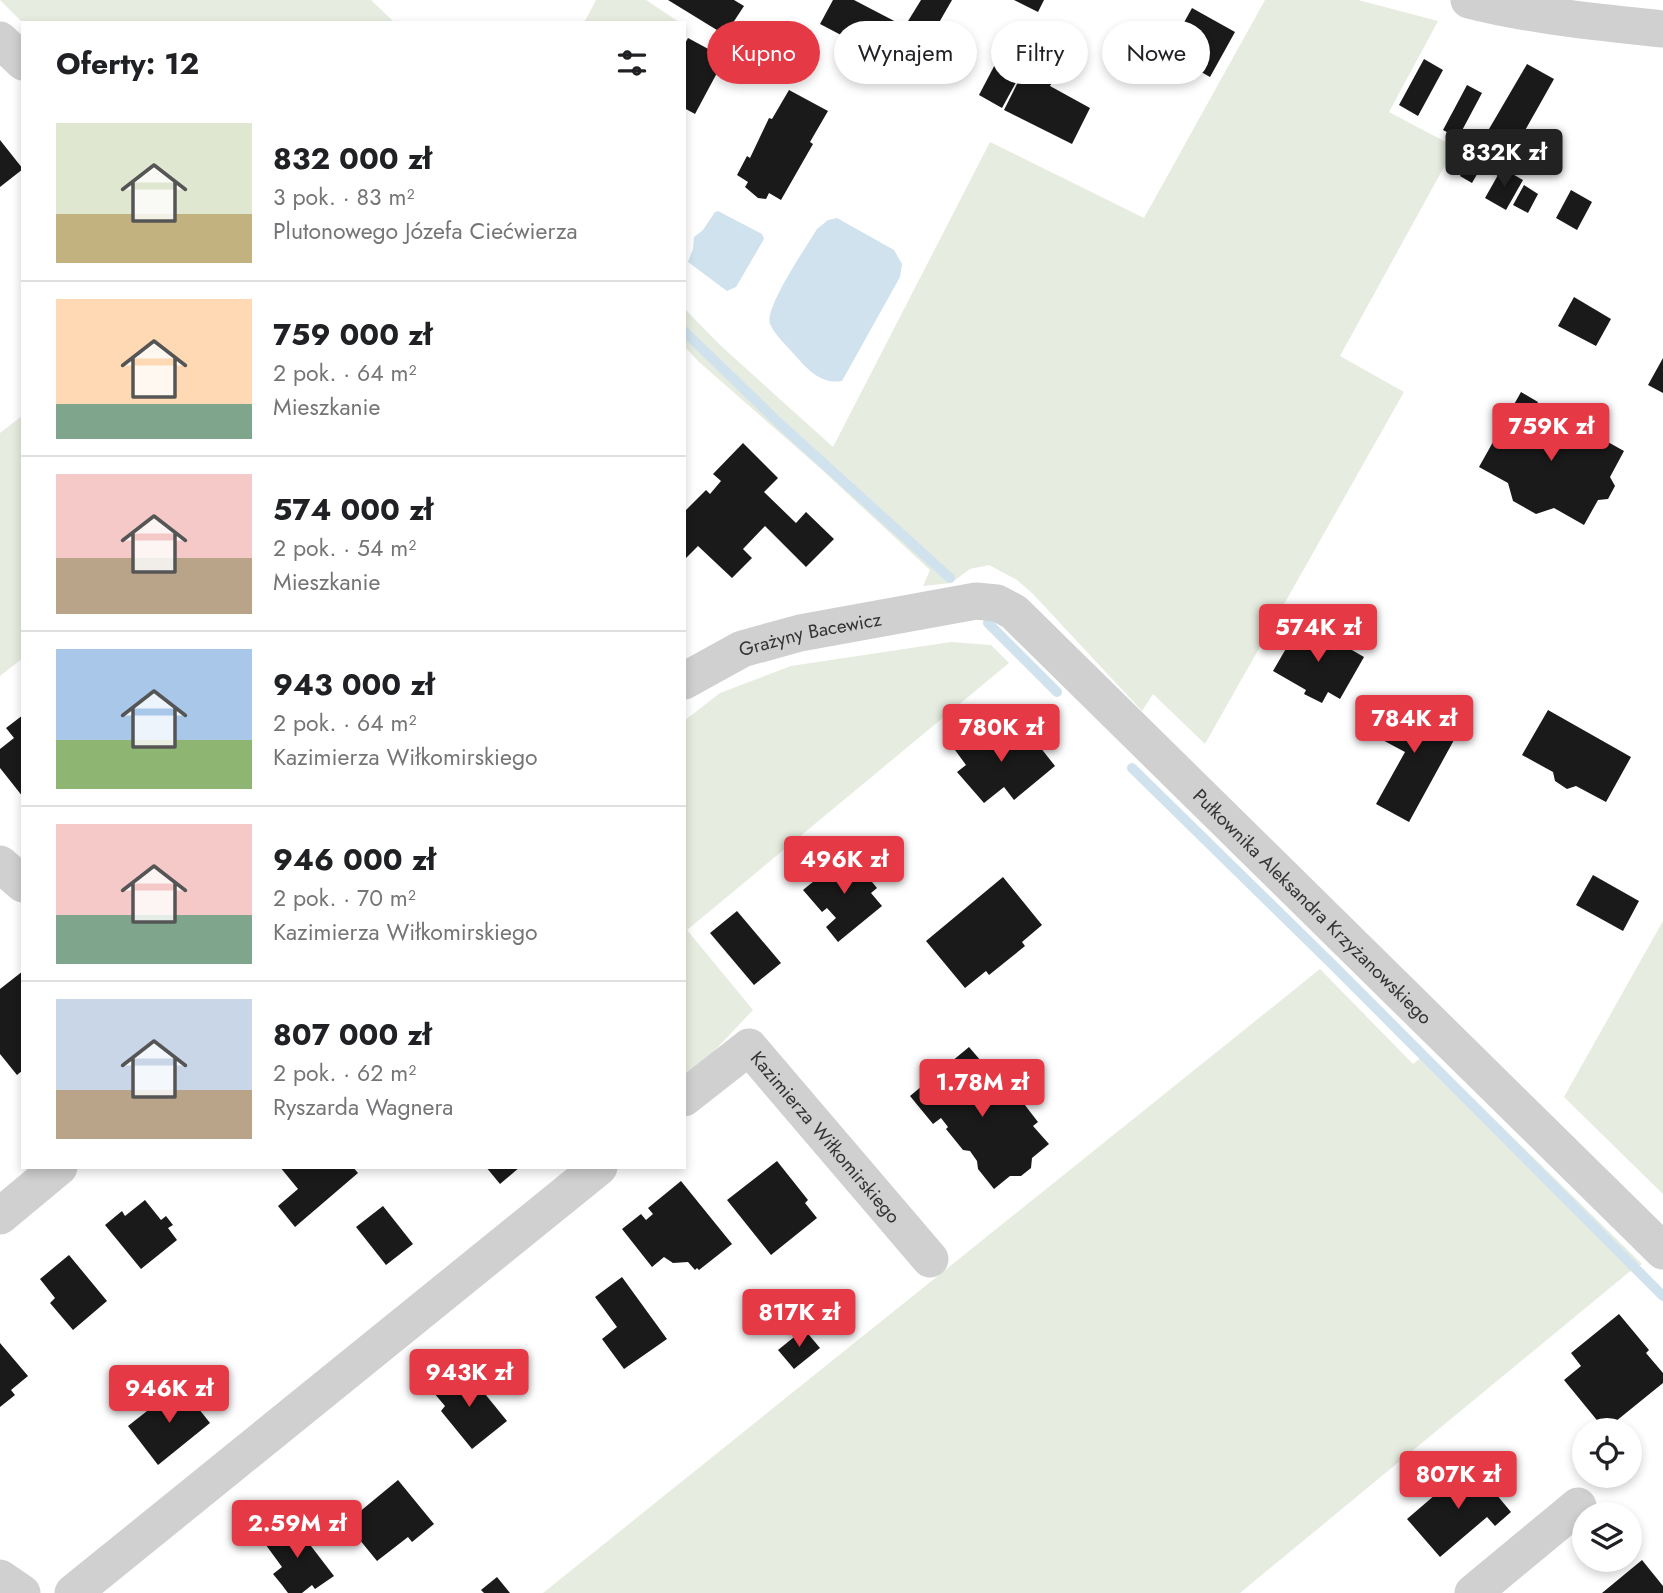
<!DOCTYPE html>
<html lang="pl">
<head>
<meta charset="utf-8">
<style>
  body { margin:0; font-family:Jost,sans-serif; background:#f6f6f6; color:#202124; height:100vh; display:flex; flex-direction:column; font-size:26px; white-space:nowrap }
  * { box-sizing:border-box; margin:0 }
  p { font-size:23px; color:#757577 }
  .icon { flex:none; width:38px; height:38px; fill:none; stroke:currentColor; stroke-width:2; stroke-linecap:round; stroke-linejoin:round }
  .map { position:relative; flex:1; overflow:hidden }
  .sheet { position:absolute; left:21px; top:21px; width:665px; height:1148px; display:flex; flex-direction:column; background:#fff; border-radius:0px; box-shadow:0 4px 10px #0003 }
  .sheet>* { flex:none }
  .banner { position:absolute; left:707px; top:21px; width:665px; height:63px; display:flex; gap:14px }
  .tools { position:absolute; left:1572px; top:1418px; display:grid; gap:14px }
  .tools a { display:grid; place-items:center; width:70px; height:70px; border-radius:50%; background:#fff; box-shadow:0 4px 10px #0003; font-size:35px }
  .price { position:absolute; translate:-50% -60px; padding:0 16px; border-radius:7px; background:#e63946; color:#fff; font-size:23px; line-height:46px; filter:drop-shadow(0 2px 4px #0008) }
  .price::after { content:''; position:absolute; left:50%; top:42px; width:21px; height:16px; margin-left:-10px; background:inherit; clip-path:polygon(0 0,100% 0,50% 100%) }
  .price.current { background:#222; color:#fff }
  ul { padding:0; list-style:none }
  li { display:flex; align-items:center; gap:21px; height:175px; padding:0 35px }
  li+li { border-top:2px solid #e0e0e0 }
  li span { display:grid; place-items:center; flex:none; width:196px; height:140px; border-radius:0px; color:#555 }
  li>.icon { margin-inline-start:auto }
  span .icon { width:84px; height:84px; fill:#fffc; stroke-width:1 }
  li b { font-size:30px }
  h2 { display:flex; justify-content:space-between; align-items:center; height:84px; padding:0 35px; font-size:30px }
  .chip { padding:0 24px; border-radius:32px; background:#fff; box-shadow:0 4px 10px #0003; font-size:24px; line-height:63px }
  .chip.current { background:#e63946; color:#fff }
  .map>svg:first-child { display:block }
</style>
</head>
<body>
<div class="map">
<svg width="1663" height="1593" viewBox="0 0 1663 1593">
  <rect width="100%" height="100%" fill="#fff"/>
  <g fill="#e6ecdf">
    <path d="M0,0H371L395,23H23Z"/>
    <path d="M596,0H646L679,22L584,23Z"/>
    <path d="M1265,0H1358L1438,21L1389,112L1455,147L1340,356L1404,392L1205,744L1153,694L1142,711L1033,594L1017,580L989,565L970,569L951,583L923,586L930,570L821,469L699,362L684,346V308L720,345L833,447L990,142L1144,218Z"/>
    <path d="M23,415V658L0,676V433Z"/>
    <path d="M951,642L991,645L1009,663L687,930L753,1010L700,1066L684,1078V721L720,693L791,666Z"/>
    <path d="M1663,921V1194L1564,1097Z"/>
    <path d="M1320,969L1413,1064L1427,1053L1642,1264L1628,1273L1240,1593H543Z"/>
  </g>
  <g fill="#cfe2ee">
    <path d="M718,211L762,234L764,239L736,287L727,291L688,262L693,249L694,237L703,230L715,212Z"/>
    <path d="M837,218L894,250L902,264L900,277L842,381C825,384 813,375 801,362C792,351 776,337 770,324C764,308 807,246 817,229L828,220Z"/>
  </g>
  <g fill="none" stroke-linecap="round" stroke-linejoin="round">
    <g stroke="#cfe2ee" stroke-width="10">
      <path d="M684,331L780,424L950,578"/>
      <path d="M988,623L1057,692"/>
      <path d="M1132,768L1335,967L1663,1296"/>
    </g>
  </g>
  <g fill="#1a1a1a">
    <path d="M668,0H734L744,6L725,35Z"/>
    <path d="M833,0H854L900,24L883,57L820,24Z"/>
    <path d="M921,0H952L929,40L905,26Z"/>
    <path d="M1014,0H1044L1038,12Z"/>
    <path d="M1192,8L1235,32L1210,77L1182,61L1191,44L1176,37Z"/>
    <path d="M688,38L725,58L695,114L684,108V45Z"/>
    <path d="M1040,49L1063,62L1050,86L1090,108L1072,144L1004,110L1023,72L1027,74Z"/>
    <path d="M1001,53L1025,66L1002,108L979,95Z"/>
    <path d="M1424,59L1443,70L1418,116L1399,105Z"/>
    <path d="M1527,64L1554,79L1510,157L1482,141Z"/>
    <path d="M1467,85L1482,93L1458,138L1443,130Z"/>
    <path d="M789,90L828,111L810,142L813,144L781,200L769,193L766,199L758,198L745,187L748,182L737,175L747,156L750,158L769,118L772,119Z"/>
    <path d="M0,140L23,169L0,187Z"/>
    <path d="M1468,162L1480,169L1472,183L1460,176Z"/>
    <path d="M1502,168L1523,180L1506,210L1485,198Z"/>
    <path d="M1524,185L1538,194L1528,213L1513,205Z"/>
    <path d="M1571,190L1592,202L1577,230L1556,218Z"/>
    <path d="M1574,297L1611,319L1596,346L1558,326Z"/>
    <path d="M1663,358V393L1648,385Z"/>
    <path d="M1521,392L1538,402L1533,411L1568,431L1572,422L1624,451L1610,477L1615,486L1608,499L1598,500L1584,525L1554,508L1536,514L1513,501L1508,483L1479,467Z"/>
    <path d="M743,443L778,478L764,492L796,523L806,512L834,539L806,567L765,526L743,549L752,558L732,578L698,546L684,560V512L706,490L710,494L721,481L713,474Z"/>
    <path d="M1302,621L1364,657L1340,699L1328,692L1322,703L1304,694L1306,690L1273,671Z"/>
    <path d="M1400,696L1460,729L1409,822L1376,804L1405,752L1377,737Z"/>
    <path d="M1548,710L1631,757L1606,802L1576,786L1567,789L1555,781L1553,772L1522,755Z"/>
    <path d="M23,715V797L0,768V749L14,738L6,728Z"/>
    <path d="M990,722L1011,748L1029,733L1055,766L1014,800L1004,787L984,803L957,772L966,765L955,750L978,729L979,731Z"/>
    <path d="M848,853L877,888L871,893L882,906L838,942L826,927L836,918L827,908L822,912L803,890Z"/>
    <path d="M1593,875L1639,901L1623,931L1576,905Z"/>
    <path d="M1003,877L1042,925L1022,942L1025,946L989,975L986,971L965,988L926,941Z"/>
    <path d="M737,911L781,963L754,985L710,933Z"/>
    <path d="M23,971V1070L17,1075L0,1054V989Z"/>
    <path d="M969,1047L993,1075L983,1083L990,1093L1000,1085L1015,1104L1021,1100L1038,1122L1033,1126L1049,1144L1032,1158L1031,1168L1021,1176H1010L994,1189L978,1169L977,1161L970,1151L963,1150L946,1129L948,1127L941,1118L933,1124L910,1096Z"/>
    <path d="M777,1161L808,1200L805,1203L817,1218L771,1255L727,1200Z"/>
    <path d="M280,1167H353L358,1173L295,1227L278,1206L298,1189Z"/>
    <path d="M486,1167H520L500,1184Z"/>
    <path d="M681,1181L732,1244L699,1270L697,1268L695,1270L688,1262L673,1263L664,1257L652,1267L622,1229L641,1214L646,1220L653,1214L648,1208Z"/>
    <path d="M145,1200L161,1220L166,1216L173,1225L168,1228L177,1240L141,1269L105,1225L122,1211L125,1216Z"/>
    <path d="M383,1206L413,1244L386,1265L356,1227Z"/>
    <path d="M69,1255L107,1301L73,1330L50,1303L55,1298L40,1279Z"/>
    <path d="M622,1277L667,1339L624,1369L602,1339L617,1327L595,1297Z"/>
    <path d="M1619,1314L1649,1350L1646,1353L1663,1373V1383L1605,1430L1564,1380L1581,1366L1571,1353Z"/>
    <path d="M804,1329L820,1348L794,1369L778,1350Z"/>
    <path d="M0,1343L28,1376L11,1390L15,1395L0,1407Z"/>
    <path d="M464,1368L507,1421L472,1449L441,1411L445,1406L434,1393Z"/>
    <path d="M180,1385L210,1423L158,1465L128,1426Z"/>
    <path d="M1471,1464L1511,1512L1495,1526L1487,1517L1440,1557L1407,1519Z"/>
    <path d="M398,1480L434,1524L412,1542L408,1537L377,1561L346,1523Z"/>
    <path d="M291,1520L334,1576L315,1589L312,1585L302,1593H288L282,1585L273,1574L282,1567L263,1541Z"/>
    <path d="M1642,1560L1663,1586V1593H1602Z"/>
    <path d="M497,1577L510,1593H484L481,1590Z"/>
  </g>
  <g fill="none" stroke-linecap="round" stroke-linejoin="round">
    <g stroke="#d0d0d0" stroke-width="37">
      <path d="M1469,0C1532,16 1598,22 1663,29"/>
      <path d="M0,40L23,62"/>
      <path id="s1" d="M684,681L742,649L800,633L976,601L997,603L1014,612L1663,1251"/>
      <path d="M0,864L23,884"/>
      <path id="s2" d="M684,1098L749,1047L930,1259"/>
      <path d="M0,1216L59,1167"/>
      <path d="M0,1578L22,1593"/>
      <path d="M73,1593L599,1167"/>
      <path d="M1473,1593L1578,1506"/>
    </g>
  </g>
  <g text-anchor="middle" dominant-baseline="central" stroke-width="7" stroke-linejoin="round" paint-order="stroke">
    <g font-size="19" fill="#333" stroke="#fff">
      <text stroke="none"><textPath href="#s1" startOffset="136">Grażyny Bacewicz</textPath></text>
      <text stroke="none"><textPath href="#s1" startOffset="765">Pułkownika Aleksandra Krzyżanowskiego</textPath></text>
      <text stroke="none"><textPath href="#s2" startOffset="201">Kazimierza Wiłkomirskiego</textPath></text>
    </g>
  </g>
</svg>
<div class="tools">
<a><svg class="icon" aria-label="locate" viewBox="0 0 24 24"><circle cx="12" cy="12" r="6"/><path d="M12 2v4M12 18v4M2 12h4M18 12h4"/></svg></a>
<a><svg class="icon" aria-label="layers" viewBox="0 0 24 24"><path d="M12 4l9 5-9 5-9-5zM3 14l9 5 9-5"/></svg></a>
</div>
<b class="price current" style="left:1504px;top:189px">832K zł</b>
<b class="price" style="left:1551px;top:463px">759K zł</b>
<b class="price" style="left:1318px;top:664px">574K zł</b>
<b class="price" style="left:1414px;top:755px">784K zł</b>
<b class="price" style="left:1001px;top:764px">780K zł</b>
<b class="price" style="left:844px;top:896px">496K zł</b>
<b class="price" style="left:982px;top:1119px">1.78M zł</b>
<b class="price" style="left:799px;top:1349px">817K zł</b>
<b class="price" style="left:469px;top:1409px">943K zł</b>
<b class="price" style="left:169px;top:1425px">946K zł</b>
<b class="price" style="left:1458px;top:1511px">807K zł</b>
<b class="price" style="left:297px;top:1560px">2.59M zł</b>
<div class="banner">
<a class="chip current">Kupno</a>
<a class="chip">Wynajem</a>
<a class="chip">Filtry</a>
<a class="chip">Nowe</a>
</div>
<section class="sheet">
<h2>Oferty: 12<svg class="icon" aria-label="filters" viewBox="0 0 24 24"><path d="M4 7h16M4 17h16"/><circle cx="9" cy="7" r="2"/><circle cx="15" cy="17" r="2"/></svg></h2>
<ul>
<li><span style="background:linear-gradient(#dfe7d0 65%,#c2b280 0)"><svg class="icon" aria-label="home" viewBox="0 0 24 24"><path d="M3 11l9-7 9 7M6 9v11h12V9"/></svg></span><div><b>832 000 zł</b><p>3 pok. · 83 m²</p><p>Plutonowego Józefa Ciećwierza</p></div></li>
<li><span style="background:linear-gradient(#ffd9b3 75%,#7fa58c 0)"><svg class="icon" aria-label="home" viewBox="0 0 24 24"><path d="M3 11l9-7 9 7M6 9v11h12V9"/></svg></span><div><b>759 000 zł</b><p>2 pok. · 64 m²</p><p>Mieszkanie</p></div></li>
<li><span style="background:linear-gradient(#f6c9c9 60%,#b9a48a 0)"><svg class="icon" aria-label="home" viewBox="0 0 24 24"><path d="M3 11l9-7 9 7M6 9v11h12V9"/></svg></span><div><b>574 000 zł</b><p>2 pok. · 54 m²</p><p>Mieszkanie</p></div></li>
<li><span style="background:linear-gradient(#a9c7e8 65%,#8fb573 0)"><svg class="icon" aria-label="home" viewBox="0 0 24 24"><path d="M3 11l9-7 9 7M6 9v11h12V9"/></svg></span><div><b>943 000 zł</b><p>2 pok. · 64 m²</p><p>Kazimierza Wiłkomirskiego</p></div></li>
<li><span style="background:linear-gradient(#f6c9c9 65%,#7fa58c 0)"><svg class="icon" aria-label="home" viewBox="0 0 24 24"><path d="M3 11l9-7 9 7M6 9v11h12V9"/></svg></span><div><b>946 000 zł</b><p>2 pok. · 70 m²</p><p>Kazimierza Wiłkomirskiego</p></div></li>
<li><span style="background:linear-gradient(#c9d6e8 65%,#b9a48a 0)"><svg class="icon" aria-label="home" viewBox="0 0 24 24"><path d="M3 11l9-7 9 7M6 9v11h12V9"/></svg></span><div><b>807 000 zł</b><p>2 pok. · 62 m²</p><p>Ryszarda Wagnera</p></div></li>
</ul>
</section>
</div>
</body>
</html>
